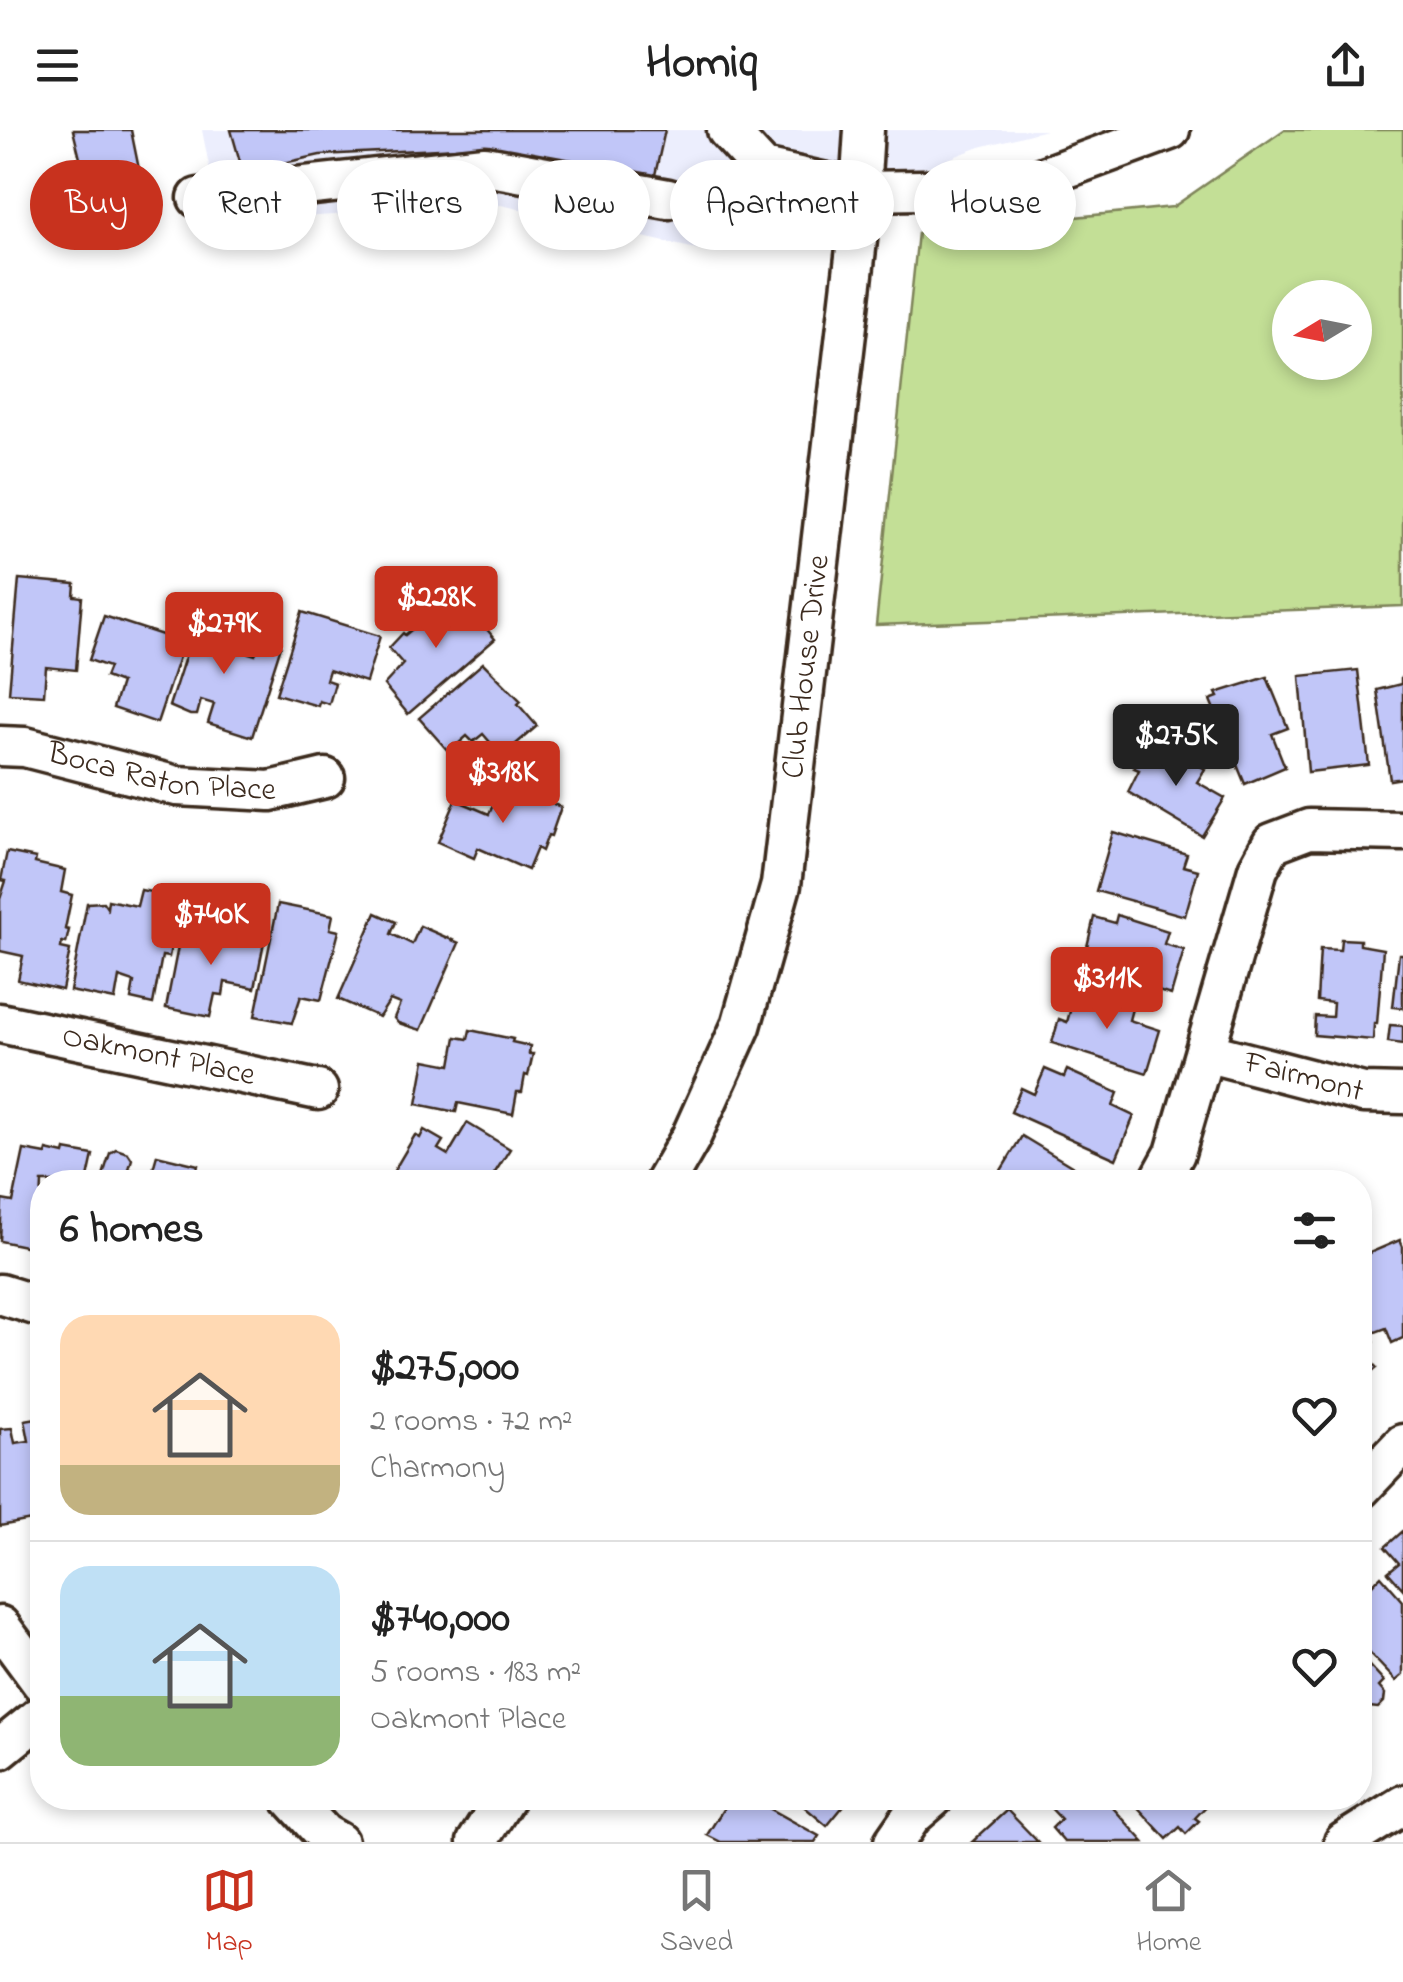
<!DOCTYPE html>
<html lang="en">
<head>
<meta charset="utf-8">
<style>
  body { margin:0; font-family:"Indie Flower",sans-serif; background:#f2f2f2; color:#222; height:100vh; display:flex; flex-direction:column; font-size:38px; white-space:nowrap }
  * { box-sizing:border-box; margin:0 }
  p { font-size:32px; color:#767676 }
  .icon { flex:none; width:55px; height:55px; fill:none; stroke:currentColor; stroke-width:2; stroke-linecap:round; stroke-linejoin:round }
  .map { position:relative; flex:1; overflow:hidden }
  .side { position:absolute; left:30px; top:1040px; width:1342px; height:640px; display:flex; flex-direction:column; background:#fff; border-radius:40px; box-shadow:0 5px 15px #0003 }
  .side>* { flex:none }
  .banner { position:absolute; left:30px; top:30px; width:1345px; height:90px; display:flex; gap:20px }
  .needle { width:65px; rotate:260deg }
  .controls { position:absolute; left:1272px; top:150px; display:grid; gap:20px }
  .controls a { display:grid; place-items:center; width:100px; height:100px; border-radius:50%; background:#fff; box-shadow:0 5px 15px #0003; font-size:50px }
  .price { position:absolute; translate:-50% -85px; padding:0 22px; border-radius:10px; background:#c8321e; color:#fff; font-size:32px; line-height:65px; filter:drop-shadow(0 2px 5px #0008) }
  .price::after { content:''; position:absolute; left:50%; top:60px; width:30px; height:22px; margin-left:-15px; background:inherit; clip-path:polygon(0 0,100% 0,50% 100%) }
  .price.on { background:#222; color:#fff }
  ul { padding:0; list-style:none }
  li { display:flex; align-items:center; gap:30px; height:250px; padding:0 30px }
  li+li { border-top:2px solid #e0e0e0 }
  li span { display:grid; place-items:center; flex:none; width:280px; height:200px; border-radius:30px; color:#555 }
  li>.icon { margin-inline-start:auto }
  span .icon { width:120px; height:120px; fill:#fffc; stroke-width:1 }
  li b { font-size:42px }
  h2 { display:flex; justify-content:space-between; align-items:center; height:120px; padding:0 30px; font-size:42px }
  .chip { padding:0 35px; border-radius:45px; background:#fff; box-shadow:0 5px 15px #0003; font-size:35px; line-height:90px }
  .chip.on { background:#c8321e; color:#fff }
  header { display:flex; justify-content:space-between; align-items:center; height:130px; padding:0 30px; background:#fff; font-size:45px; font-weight:700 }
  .dock { display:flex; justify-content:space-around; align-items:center; height:140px; border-top:2px solid #e0e0e0; background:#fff; font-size:28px; color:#767676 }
  .dock a { display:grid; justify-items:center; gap:5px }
  .dock .on { color:#c8321e }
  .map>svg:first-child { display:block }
</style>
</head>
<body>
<header><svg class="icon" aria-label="menu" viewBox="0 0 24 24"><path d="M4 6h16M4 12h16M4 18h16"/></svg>Homiq<svg class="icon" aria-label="share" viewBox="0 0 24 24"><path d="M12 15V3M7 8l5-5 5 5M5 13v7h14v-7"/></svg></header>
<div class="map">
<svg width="1403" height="1712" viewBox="0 0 1403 1712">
  <rect width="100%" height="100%" fill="#fff"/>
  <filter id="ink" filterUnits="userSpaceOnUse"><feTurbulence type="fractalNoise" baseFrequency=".01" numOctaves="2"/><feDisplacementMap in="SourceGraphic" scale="20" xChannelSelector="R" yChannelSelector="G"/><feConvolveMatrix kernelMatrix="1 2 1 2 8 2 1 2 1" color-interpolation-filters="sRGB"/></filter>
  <g filter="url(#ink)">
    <path fill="#eceefd" d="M202,0H1046L980,17L705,121L501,75L220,92Z"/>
    <path fill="#c3df96" stroke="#7f845a" stroke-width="2.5" fill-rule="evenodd" d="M1284,0H1403V476L876,495L918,103L1173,77ZM1290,168H1355V232H1290Z"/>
    <g fill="#c1c6f8" stroke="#3b2a1e" stroke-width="2.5">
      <path d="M73,0H131L142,54L89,65Z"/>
      <path d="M231,0H665L653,54L479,17L320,25L243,42Z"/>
      <path d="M19,449L75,454L74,466L82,467L76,540L46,537L44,565L9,563Z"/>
      <path d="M459,466L495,509L408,584L384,555L403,534L389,518L403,503L405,505L422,491L419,487L442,467L449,475Z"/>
      <path d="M302,482L380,506L366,552L329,540L326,550L335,553L329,574L319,571L318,576L276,564Z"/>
      <path d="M199,484L240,498L233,518L255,525L260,510L281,516L252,607L208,593L214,574L201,570L197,585H190L169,576Z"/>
      <path d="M104,486L184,512L157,593L113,578L121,553L105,547L109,537L89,530Z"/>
      <path d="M483,533L521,571L518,574L537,596L502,626L483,604L473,612L467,606L449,622L419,588Z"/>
      <path d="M1358,540L1369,635L1308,642L1300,546Z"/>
      <path d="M1267,547L1288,598L1272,604L1285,637L1245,654L1210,570L1218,567L1216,563Z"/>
      <path d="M1401,548H1403V648L1390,650L1377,560L1401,554Z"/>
      <path d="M1162,613L1205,639L1197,652L1225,668L1202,706L1128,662L1139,640L1134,638L1144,621L1153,627Z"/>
      <path d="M504,649L545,666L543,670L561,677L551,706L548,705L542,721L537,718L528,740L478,718L474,728L438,712L456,670L489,684Z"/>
      <path d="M1113,702L1187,724L1183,736L1198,740L1185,786L1096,761Z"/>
      <path d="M7,722L36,728L35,733L65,740L61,762L72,765L65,799L69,800L66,813L62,812L61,818L70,820L62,860L18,850L23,826L0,821V769L6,751L1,750Z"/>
      <path d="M141,760L180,768L169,827L162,826L153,874L131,869L134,852L119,847L115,870L70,861L87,773L103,772L107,778L108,770L137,776Z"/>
      <path d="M278,774L333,785L330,799L339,801L321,870L301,866L292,893L255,886Z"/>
      <path d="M376,783L396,792L391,804L412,814L420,796L459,813L421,900L398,893L394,888L400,874L390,870L379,887L338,869Z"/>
      <path d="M1117,785L1168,801L1164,814L1184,820L1171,865L1082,838L1094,787L1115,793Z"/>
      <path d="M186,795L264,812L255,858L225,852L223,865L215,864L210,887L166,878L182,796Z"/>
      <path d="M1341,809L1360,810V815L1383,819L1377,894H1374L1373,910L1314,905L1315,886L1332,887L1333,873L1317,871L1320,819L1340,820Z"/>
      <path d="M1399,824H1403V878L1393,877Z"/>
      <path d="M1082,859L1133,875L1129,890L1160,900L1147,943L1052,913L1059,889L1067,892L1072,874L1077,876Z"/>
      <path d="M1390,895L1403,896V914L1388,912Z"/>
      <path d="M470,900L513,909L512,912L530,916L529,924H533L528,946L525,945L522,962H517L513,984L458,973L456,982L417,974L425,930L451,935L456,907L468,909Z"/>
      <path d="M1045,939L1064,947L1067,940L1118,963L1113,976L1134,986L1116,1029L1011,982L1021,958L1034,964Z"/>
      <path d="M467,993L510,1019L489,1052H406L392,1044L415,1005L420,1008L424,1000L443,1011L438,1019L448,1025Z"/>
      <path d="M1022,1006L1098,1052H994Z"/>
      <path d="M116,1019L128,1023L132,1029L129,1039L151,1046L157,1025L198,1035L195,1052H101L110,1023Z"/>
      <path d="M24,1020L46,1024L47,1020L64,1024L65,1020L93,1025L88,1048L93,1049L92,1052H42L39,1119L0,1111L2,1070L13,1072Z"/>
      <path d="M1400,1110L1403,1117V1208L1392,1213L1386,1198L1373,1203L1360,1171V1127Z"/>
      <path d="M1360,1195L1374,1212L1362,1221L1377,1238L1360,1252Z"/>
      <path d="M42,1287V1366L39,1367L42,1388L0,1396V1299L12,1298L15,1313L29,1311L25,1290Z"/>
      <path d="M1403,1401V1459L1388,1442L1399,1433L1385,1417Z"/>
      <path d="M1360,1444L1371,1456L1381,1446L1403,1471V1545L1396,1551L1360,1513Z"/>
      <path d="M1360,1526L1384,1552L1379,1557L1385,1564L1384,1572L1378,1578L1369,1577L1365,1572L1360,1577Z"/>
      <path d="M730,1668H751L819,1706L815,1712H721L707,1705Z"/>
      <path d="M794,1668H850L827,1696Z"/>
      <path d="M1056,1668H1104L1144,1712H1064L1052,1698L1061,1689L1048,1675Z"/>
      <path d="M1136,1668H1209L1212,1670L1195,1688L1199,1691L1186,1704L1180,1697L1167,1709L1132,1671Z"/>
      <path d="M1007,1680L1038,1712H972Z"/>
    </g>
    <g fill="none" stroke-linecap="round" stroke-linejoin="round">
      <g stroke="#3b2a1e" stroke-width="45">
        <g id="minor">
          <path d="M727,0L763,39L862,61L979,59L1029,52L1170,0"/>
          <path d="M198,68L485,36L668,69"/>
          <path id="s1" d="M0,616L25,617L177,656L270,661L325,648"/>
          <path id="s2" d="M0,893L318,960"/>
          <path id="s3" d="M1205,922L1363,963L1403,964"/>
          <path id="s4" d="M665,1052L691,1007L741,896L781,755L857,110L864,0"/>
          <path d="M1159,1052L1175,1023L1258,739L1272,713L1309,699L1403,701"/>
          <path d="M0,1164L42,1177"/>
          <path d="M1360,1359L1403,1314"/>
          <path d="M0,1496L42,1553"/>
          <path d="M0,1619L42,1585"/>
          <path d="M291,1668L324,1704L338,1712"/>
          <path d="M477,1712L505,1668"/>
          <path d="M894,1712L912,1686L933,1668"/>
          <path d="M1344,1712L1403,1675"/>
        </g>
      </g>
      <use href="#minor" stroke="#fff" stroke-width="38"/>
    </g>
  </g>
  <g text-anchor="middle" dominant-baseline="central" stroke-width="8" stroke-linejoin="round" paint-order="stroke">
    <g font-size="32" fill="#3b2a1e" stroke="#fff">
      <text stroke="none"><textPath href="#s4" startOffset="540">Club House Drive</textPath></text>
      <text stroke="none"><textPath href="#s1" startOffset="165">Boca Raton Place</textPath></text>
      <text stroke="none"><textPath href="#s2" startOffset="162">Oakmont Place</textPath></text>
      <text stroke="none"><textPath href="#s3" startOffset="102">Fairmont</textPath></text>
    </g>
  </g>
</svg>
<div class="controls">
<a><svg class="needle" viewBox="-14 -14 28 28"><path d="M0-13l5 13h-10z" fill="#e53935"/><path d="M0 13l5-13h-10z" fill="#767676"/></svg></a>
</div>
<b class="price" style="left:436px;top:521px">$228K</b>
<b class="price" style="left:224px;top:547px">$279K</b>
<b class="price on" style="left:1176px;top:659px">$275K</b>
<b class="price" style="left:503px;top:696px">$318K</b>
<b class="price" style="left:211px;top:838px">$740K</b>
<b class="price" style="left:1107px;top:902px">$311K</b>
<div class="banner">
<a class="chip on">Buy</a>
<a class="chip">Rent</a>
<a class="chip">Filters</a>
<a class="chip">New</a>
<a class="chip">Apartment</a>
<a class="chip">House</a>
</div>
<section class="side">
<h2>6 homes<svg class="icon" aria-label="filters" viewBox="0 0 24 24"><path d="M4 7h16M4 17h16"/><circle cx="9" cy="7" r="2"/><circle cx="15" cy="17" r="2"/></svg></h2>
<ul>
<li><span style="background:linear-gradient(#ffd9b3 75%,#c2b280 0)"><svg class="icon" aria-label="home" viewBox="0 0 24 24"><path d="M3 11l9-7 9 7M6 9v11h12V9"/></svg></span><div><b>$275,000</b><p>2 rooms · 72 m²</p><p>Charmony</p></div><svg class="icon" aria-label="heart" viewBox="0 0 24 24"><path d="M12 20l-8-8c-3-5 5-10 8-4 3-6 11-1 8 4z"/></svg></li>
<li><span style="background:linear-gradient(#bfe0f5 65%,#8fb573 0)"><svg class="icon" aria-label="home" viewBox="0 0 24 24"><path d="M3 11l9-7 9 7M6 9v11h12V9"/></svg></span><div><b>$740,000</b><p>5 rooms · 183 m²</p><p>Oakmont Place</p></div><svg class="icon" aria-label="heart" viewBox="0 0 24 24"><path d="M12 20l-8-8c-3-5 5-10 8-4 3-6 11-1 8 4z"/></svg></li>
</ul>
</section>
</div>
<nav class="dock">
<a class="on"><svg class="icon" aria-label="map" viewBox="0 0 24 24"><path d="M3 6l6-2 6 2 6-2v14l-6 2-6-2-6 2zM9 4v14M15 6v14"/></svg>Map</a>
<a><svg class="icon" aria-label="saved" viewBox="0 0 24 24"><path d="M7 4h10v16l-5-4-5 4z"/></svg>Saved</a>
<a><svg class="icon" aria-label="home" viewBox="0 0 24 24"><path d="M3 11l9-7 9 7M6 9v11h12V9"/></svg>Home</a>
</nav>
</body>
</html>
